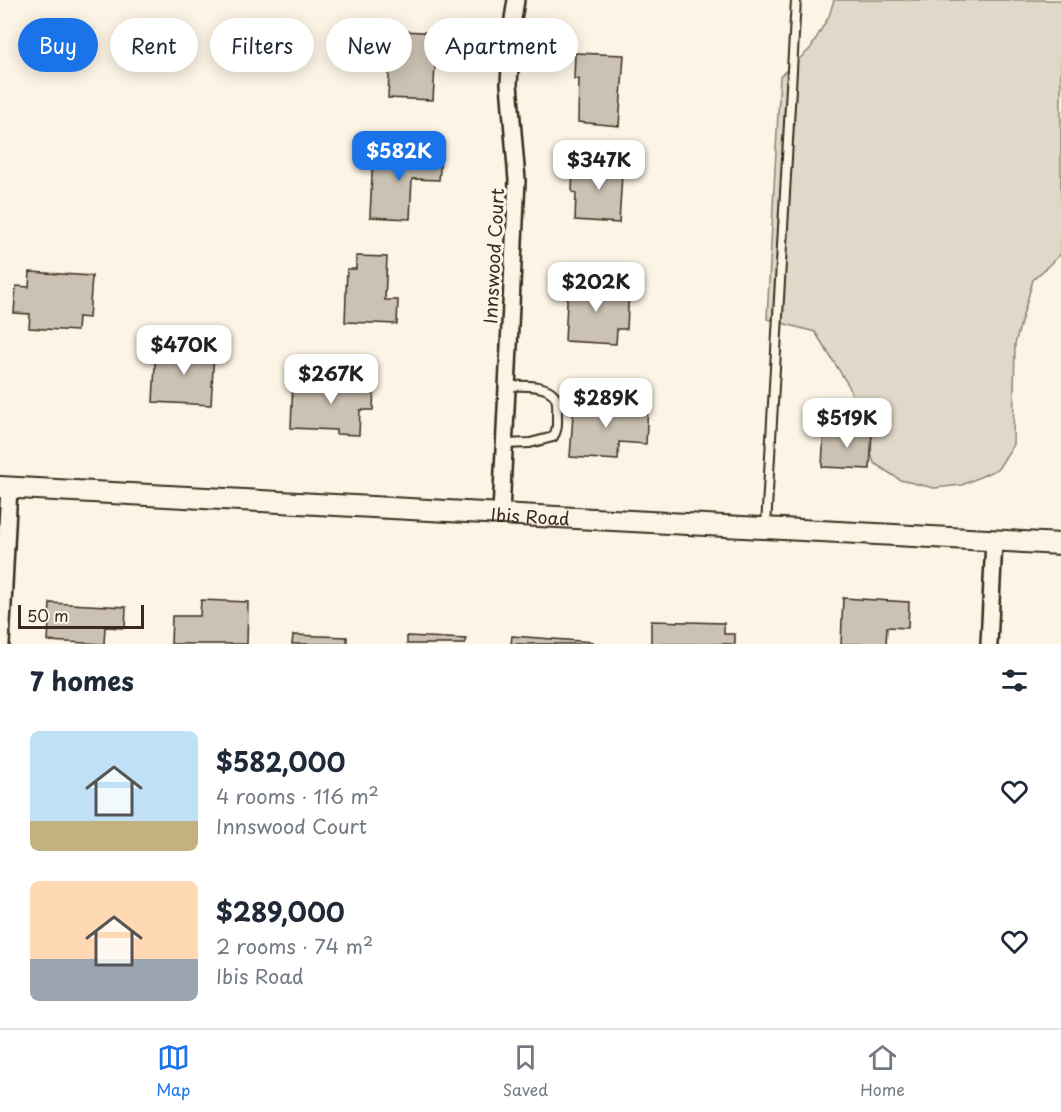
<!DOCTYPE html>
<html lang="en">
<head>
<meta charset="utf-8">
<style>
  body { margin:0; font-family:"Playpen Sans",sans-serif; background:#f6f6f7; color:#1f2937; height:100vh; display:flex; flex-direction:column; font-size:22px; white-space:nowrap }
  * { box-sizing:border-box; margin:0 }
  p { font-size:20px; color:#747a83 }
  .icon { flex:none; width:33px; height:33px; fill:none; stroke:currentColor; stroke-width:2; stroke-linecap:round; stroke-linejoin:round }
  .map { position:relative; height:644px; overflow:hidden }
  .panel { display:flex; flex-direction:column; background:#fff; flex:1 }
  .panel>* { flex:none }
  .banner { position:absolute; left:18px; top:18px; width:600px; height:54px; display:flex; gap:12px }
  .scale { position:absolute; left:18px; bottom:15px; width:126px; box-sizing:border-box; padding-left:6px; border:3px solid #3b2a1e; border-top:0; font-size:16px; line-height:21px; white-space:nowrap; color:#3b2a1e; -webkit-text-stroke:4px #fcf5e5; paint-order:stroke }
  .price { position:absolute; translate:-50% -51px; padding:0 14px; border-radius:12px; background:#fff; color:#222; font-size:20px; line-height:39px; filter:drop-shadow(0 2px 3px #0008) }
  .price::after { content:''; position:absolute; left:50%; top:36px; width:18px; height:14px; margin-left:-9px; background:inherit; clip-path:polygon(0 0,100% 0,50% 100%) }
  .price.on { background:#1a73e8; color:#fff }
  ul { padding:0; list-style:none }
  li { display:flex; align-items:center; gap:18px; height:150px; padding:0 30px }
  li span { display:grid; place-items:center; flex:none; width:168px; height:120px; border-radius:9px; color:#555 }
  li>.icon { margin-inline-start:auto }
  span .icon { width:72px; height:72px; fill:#fffc; stroke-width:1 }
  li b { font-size:26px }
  h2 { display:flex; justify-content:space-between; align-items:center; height:72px; padding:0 30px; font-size:26px }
  .chip { padding:0 21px; border-radius:27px; background:#fff; box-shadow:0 3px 15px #0003; font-size:21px; line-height:54px }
  .chip.on { background:#1a73e8; color:#fff }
  .menu { display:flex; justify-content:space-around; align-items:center; height:84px; border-top:2px solid #e0e1e3; background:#fff; font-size:16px; color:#747a83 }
  .menu a { display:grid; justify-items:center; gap:3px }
  .menu .on { color:#1a73e8 }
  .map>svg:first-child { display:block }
</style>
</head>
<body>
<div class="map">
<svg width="1061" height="644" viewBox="0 0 1061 644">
  <rect width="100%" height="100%" fill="#fcf5e5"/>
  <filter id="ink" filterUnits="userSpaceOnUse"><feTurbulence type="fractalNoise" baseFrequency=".0167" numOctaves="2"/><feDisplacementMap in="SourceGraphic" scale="12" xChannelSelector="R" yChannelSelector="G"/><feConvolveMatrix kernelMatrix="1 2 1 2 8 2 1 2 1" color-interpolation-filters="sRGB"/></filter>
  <g filter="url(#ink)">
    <path fill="#e0d8c8" stroke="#8e8173" stroke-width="1.5" d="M834,0H1061V254L1033,280L1015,344L1013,445L998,469L962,485L934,488L900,480L874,463L849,386L815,332L767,319L780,76L810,49L829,16Z"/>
    <g fill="#ccc2b3" stroke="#3b2a1e" stroke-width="1.5">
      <path d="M404,31L437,33L433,100L388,98L390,50H403Z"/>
      <path d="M575,53L624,55L619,126L578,122L579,79H574Z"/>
      <path d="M373,152L441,156L439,180L412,179L410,219L370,217Z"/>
      <path d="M594,157L623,158L619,223L575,220L576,193L572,192L573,168L593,169Z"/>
      <path d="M356,256L387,257L385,300H398L397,324L345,322L347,269H356Z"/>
      <path d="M30,272L92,276L89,318L78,317L77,331L29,328L30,314L14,313L16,286L29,287Z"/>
      <path d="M568,283L629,286L627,329H617L616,344L565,341Z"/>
      <path d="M156,347L214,350L211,405L153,402Z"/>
      <path d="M293,379L374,382L373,410H360L359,435L336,434V430L291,428Z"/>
      <path d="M574,401L648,405L646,444L619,442L618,460L570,457Z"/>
      <path d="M824,428L872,431L870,469L822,467Z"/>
      <path d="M843,598L909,602L908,628L887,627L886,644H841Z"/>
      <path d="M201,600L248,602L247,644H171L172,616H200Z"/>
      <path d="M50,603L126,607L125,628L105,627L104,644L48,641Z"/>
      <path d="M651,621L724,623V634H735V644H651Z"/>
      <path d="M293,635L347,637V644H292Z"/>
      <path d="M407,636L466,639L465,644H407Z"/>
      <path d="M512,636L593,642V644H511Z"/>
    </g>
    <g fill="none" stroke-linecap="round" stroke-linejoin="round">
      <g stroke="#3b2a1e" stroke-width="12">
        <g id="service">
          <path d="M504,444L530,443L553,437C558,430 557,423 557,414C557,410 558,403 556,399C551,383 520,386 507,386"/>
          <path d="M766,526L796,0"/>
        </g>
      </g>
      <g stroke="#3b2a1e" stroke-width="20">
        <g id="minor">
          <path d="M501,513L517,180L509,84L513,19L516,0"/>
          <path d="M1,644L9,487"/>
          <path d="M989,644L994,540"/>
        </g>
      </g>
      <g stroke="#3b2a1e" stroke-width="24">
        <g id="tertiary">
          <path id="s1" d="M0,487L1061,544"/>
        </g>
      </g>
      <use href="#service" stroke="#fcf5e5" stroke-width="8"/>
      <use href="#minor" stroke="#fcf5e5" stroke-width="15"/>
      <use href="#tertiary" stroke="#fcf5e5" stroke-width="20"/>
    </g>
  </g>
  <g text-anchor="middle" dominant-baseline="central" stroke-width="6" stroke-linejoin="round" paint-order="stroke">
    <g font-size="18" fill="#3b2a1e" stroke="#fcf5e5">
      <text transform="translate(493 256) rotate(-87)">Innswood Court</text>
      <text stroke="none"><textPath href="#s1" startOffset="531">Ibis Road</textPath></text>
    </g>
  </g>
</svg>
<div class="scale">50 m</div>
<b class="price on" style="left:399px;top:182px">$582K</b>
<b class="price" style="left:599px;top:191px">$347K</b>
<b class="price" style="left:596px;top:313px">$202K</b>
<b class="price" style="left:184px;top:376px">$470K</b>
<b class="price" style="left:331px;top:405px">$267K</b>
<b class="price" style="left:606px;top:429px">$289K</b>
<b class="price" style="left:847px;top:449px">$519K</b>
<div class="banner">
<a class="chip on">Buy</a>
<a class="chip">Rent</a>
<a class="chip">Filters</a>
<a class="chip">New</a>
<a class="chip">Apartment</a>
</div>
</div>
<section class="panel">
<h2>7 homes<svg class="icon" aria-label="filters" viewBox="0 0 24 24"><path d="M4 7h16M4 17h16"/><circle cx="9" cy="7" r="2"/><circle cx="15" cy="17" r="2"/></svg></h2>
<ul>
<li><span style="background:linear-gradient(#bfe0f5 75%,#c2b280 0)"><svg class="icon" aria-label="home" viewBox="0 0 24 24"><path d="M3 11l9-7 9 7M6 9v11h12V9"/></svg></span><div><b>$582,000</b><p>4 rooms · 116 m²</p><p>Innswood Court</p></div><svg class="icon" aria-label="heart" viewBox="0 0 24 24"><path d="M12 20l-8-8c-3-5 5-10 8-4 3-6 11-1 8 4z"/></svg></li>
<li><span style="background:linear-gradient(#ffd9b3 65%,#9aa5b1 0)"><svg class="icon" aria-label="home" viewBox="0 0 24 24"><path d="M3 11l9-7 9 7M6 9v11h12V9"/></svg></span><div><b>$289,000</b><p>2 rooms · 74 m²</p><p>Ibis Road</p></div><svg class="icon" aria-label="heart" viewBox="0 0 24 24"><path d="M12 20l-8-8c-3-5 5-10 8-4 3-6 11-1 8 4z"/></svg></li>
</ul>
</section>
<nav class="menu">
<a class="on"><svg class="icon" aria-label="map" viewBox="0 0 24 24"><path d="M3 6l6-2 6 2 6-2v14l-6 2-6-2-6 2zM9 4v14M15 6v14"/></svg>Map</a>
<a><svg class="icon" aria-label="saved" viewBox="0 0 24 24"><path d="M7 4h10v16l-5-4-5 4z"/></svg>Saved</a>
<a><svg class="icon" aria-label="home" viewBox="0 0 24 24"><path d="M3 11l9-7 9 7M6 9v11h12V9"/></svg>Home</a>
</nav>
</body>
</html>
